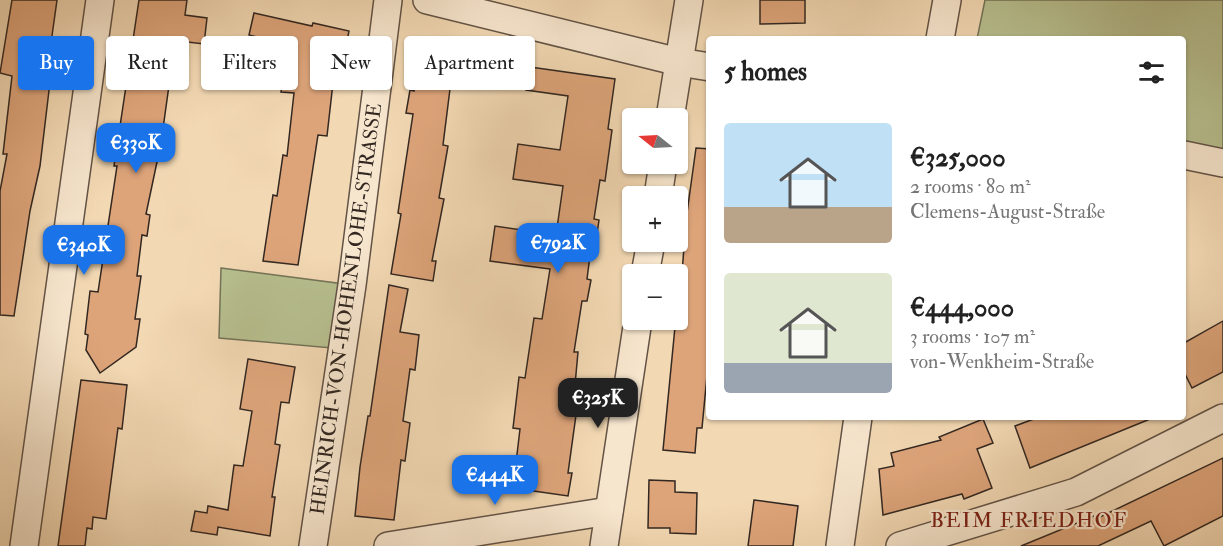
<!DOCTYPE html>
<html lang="en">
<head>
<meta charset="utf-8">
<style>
  body { margin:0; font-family:"IM FELL Double Pica",serif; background:#f2f2f2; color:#222; height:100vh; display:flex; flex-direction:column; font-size:22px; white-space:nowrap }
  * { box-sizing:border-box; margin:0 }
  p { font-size:20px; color:#767676 }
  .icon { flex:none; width:33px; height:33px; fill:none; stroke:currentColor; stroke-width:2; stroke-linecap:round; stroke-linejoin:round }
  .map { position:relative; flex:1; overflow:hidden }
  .details { position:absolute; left:706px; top:36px; width:480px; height:384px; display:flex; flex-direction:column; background:#fff; border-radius:6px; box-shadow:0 2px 4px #0004 }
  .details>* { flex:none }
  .guide { position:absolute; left:18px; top:36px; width:570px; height:54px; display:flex; gap:12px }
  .needle { width:39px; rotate:288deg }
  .fabs { position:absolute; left:622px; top:108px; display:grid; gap:12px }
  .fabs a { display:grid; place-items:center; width:66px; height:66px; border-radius:6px; background:#fff; box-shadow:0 2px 4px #0004; font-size:30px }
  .price { position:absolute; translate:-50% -51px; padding:0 14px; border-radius:12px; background:#1a73e8; color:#fff; font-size:20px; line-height:39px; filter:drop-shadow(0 2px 3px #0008) }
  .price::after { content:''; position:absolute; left:50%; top:36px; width:18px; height:14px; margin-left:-9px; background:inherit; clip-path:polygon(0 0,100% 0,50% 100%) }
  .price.selected { background:#222; color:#fff }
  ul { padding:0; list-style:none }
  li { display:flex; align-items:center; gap:18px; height:150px; padding:0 18px }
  li span { display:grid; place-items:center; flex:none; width:168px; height:120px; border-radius:6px; color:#555 }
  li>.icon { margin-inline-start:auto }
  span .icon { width:72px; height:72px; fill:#fffc; stroke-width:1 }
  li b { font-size:26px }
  h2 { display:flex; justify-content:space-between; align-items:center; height:72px; padding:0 18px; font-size:26px }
  .pill { padding:0 21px; border-radius:6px; background:#fff; box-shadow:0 2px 4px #0004; font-size:21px; line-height:54px }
  .pill.selected { background:#1a73e8; color:#fff }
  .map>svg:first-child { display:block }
</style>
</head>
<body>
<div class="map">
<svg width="1223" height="546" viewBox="0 0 1223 546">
  <rect width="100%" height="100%" fill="#f2d8b3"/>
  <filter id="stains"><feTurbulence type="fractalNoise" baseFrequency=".00333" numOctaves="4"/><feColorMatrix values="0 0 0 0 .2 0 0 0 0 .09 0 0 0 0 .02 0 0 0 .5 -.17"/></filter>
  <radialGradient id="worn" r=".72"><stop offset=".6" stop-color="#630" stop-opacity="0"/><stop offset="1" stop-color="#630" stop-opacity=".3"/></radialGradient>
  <g fill="#b7bf8f" stroke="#747358" stroke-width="1.5">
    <path d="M985,0H1223V154L1184,146V39H977Z"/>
    <path d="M221,268L352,285L343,349L219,338Z"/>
  </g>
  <g fill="#dda47a" stroke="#322721" stroke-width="1.5">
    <path d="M12,0H57L51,43L59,44L53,82H50L40,166L30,211L14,316L0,315V191L7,154H3L12,76L0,73Z"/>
    <path d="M139,0H187L185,15L207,18L204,44L179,41L176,72L171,71L161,143L146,214L150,215L147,236L142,235L137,276H141L135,319H140L136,347L100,373L86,350L88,335L85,334L90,291L98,292L117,166H114Z"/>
    <path d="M760,0H805V23L760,24Z"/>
    <path d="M254,13L312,26L313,23L349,31L340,75L334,74L327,136L318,135L298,265L263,261L273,195L277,196L283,155L287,156L294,93L281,92L287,44L249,35Z"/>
    <path d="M426,46L455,49L443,145L448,146L439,198L444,199L432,261H436L433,281L391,274L401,214L398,213L413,114L406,113L410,90L414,91L416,70L423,71Z"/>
    <path d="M530,67L615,79L608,129L612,130L605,181L600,180L594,219L599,220L596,241L592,240L587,279L591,280L587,301H582L574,352H578L575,385L580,386L568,473H572L568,496L513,488L520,429L513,428L519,377L525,378L534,318L542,319L550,269L490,261L495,226L556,235L563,186L513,179L518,144L560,150L568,96L526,90Z"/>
    <path d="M696,148L710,149V376H707L702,428H697L695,453L663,450L675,327H678L686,220Z"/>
    <path d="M389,285L408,289L400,332L419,335L415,370L410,369L403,421L410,423L405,461L401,460L394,520L355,516L360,467L368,416H370Z"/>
    <path d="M1223,321V372L1192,388L1184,372V343Z"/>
    <path d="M248,359L295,367L289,403L281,402L275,444L280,445L272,497H275L270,536L218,527L217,535L191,531L195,511L207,513L208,506L228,510L234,465L243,466L252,411L240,409Z"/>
    <path d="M81,380L127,385L122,429L118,428L106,519L93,517L92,529L87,528L85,546H58Z"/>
    <path d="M1039,417H1155L1030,468L1015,426Z"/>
    <path d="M983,419L993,443L977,449L992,488L964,499L962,494L883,515L879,469L894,466L891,453L941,440L939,437Z"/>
    <path d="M1223,458V516L1164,546L1151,521L1098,546H1021L1099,514L1100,517Z"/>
    <path d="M649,480L675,481V492L697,493L696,534L670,533V528H648Z"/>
    <path d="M754,500L798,506L793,546H748Z"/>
  </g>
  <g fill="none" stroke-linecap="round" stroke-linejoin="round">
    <g stroke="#625346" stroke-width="30">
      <g id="minor">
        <path d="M427,0L679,62L710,67"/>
        <path d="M940,39L947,0"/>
        <path d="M670,118L689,0"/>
        <path d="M1184,155L1223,163"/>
        <path d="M658,196L663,164"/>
        <path d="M645,274L651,242"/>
        <path d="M24,546L100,0"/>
        <path d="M313,546L352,285L388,0"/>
        <path d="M388,546L609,511"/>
        <path d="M604,546L638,320"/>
        <path d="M840,546L858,417"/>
        <path d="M900,546L1076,492L1223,418"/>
      </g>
    </g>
    <use href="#minor" stroke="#f7e6ce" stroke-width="27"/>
  </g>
  <g text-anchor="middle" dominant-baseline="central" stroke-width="4.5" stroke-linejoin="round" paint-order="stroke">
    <g font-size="20" fill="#322721" stroke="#f7e6ce">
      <text transform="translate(346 309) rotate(-82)">HEINRICH-VON-HOHENLOHE-STRASSE</text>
    </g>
    <g font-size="21" letter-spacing="1.5" fill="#7a1f14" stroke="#f7e6ce">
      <text x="1029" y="520">BEIM FRIEDHOF</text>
    </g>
  </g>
  <rect width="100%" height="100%" filter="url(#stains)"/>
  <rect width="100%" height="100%" fill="url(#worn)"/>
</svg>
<div class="fabs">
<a><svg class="needle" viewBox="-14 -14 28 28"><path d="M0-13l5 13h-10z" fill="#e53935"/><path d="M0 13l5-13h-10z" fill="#767676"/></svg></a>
<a>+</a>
<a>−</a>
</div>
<b class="price" style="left:136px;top:174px">€330K</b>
<b class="price" style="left:558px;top:274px">€792K</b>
<b class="price" style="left:84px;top:276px">€340K</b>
<b class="price selected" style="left:598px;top:429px">€325K</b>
<b class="price" style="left:495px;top:506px">€444K</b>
<div class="guide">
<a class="pill selected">Buy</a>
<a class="pill">Rent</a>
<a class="pill">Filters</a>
<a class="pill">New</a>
<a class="pill">Apartment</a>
</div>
<section class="details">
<h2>5 homes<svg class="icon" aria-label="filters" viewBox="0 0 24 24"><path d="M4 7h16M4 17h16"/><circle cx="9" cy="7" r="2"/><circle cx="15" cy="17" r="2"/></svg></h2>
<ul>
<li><span style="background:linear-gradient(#bfe0f5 70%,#b9a48a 0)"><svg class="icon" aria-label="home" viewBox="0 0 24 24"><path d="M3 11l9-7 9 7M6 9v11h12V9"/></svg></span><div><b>€325,000</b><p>2 rooms · 80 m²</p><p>Clemens-August-Straße</p></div></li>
<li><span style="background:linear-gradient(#dfe7d0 75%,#9aa5b1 0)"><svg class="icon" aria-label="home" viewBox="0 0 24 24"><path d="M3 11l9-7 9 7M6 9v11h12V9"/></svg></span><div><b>€444,000</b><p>3 rooms · 107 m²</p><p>von-Wenkheim-Straße</p></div></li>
</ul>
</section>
</div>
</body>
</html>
